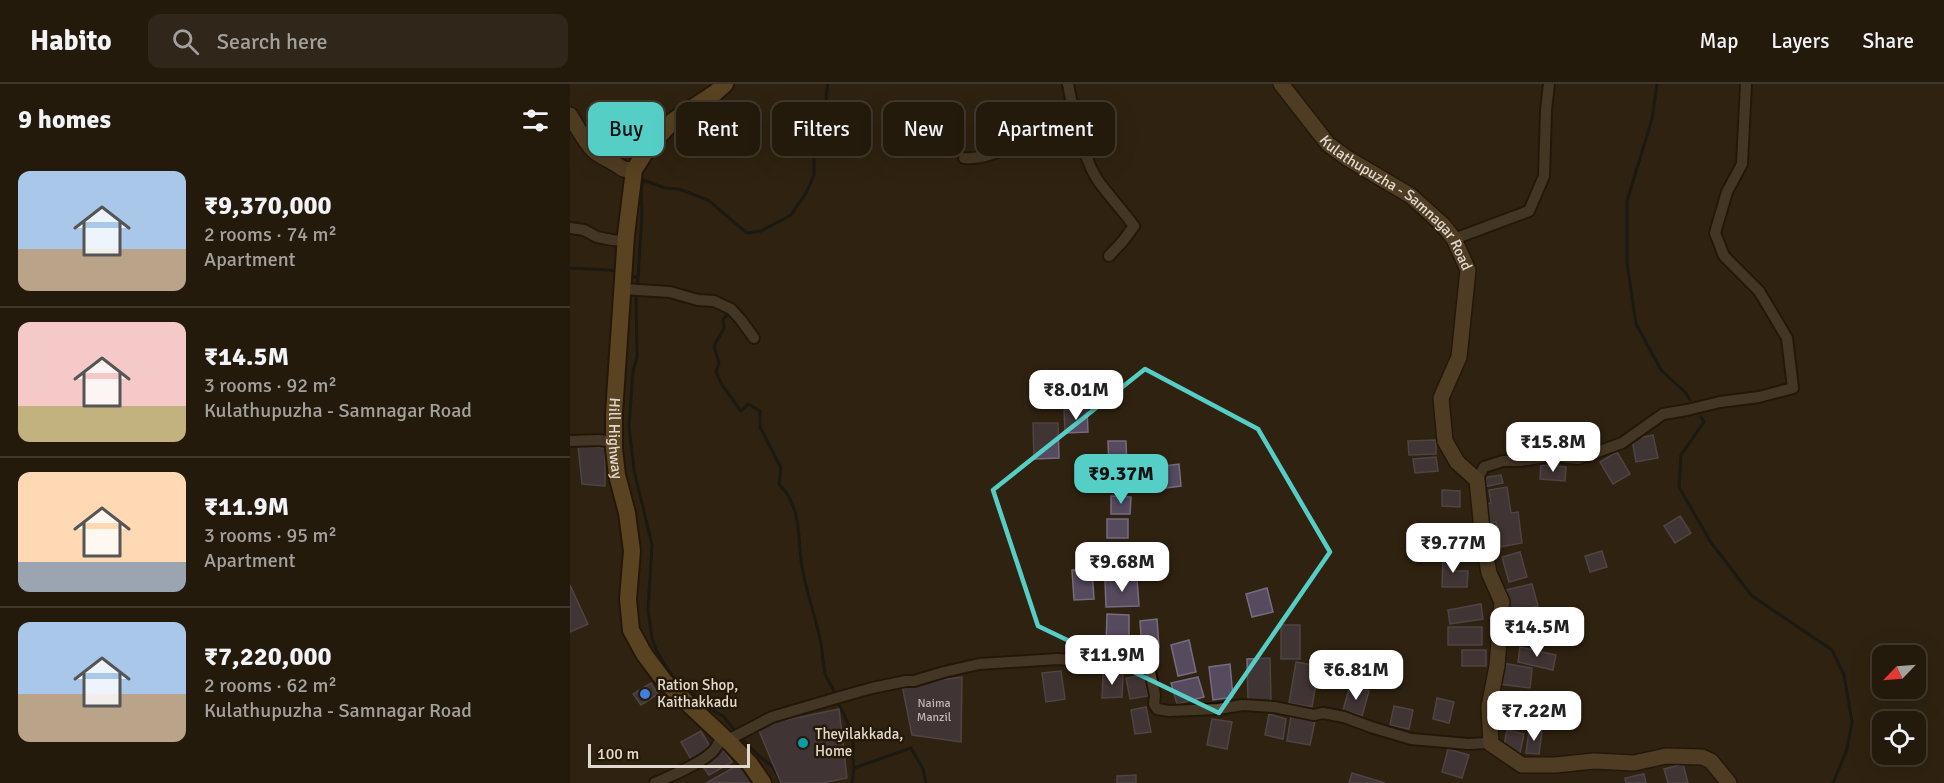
<!DOCTYPE html>
<html lang="en">
<head>
<meta charset="utf-8">
<style>
  body { margin:0; font-family:Signika,sans-serif; background:#30271a; color:#f1f3f6; height:100vh; display:flex; flex-direction:column; font-size:22px; white-space:nowrap }
  * { box-sizing:border-box; margin:0 }
  p { font-size:20px; color:#a3a19d }
  .icon { flex:none; width:33px; height:33px; fill:none; stroke:currentColor; stroke-width:2; stroke-linecap:round; stroke-linejoin:round }
  .map { position:relative; flex:1; overflow:hidden }
  .panel { display:flex; flex-direction:column; background:#241a0c; width:570px }
  .panel>* { flex:none }
  .hud { position:absolute; left:18px; top:18px; width:570px; height:54px; display:flex; gap:12px }
  .needle { width:39px; rotate:245deg }
  .controls { position:absolute; left:1302px; top:561px; display:grid; gap:12px }
  .controls a { display:grid; place-items:center; width:54px; height:54px; border-radius:12px; background:#241a0c; box-shadow:0 6px 24px #0002,0 0 0 2px #41382d; font-size:30px }
  .scale { position:absolute; left:18px; bottom:15px; width:162px; box-sizing:border-box; padding-left:6px; border:3px solid #e2d9ce; border-top:0; font-size:16px; line-height:21px; white-space:nowrap; color:#e2d9ce; -webkit-text-stroke:4px #261907; paint-order:stroke }
  .price { position:absolute; translate:-50% -51px; padding:0 14px; border-radius:12px; background:#fff; color:#222; font-size:20px; line-height:39px; filter:drop-shadow(0 2px 3px #0008) }
  .price::after { content:''; position:absolute; left:50%; top:36px; width:18px; height:14px; margin-left:-9px; background:inherit; clip-path:polygon(0 0,100% 0,50% 100%) }
  .price.on { background:#55cec6; color:#111 }
  ul { padding:0; list-style:none }
  li { display:flex; align-items:center; gap:18px; height:150px; padding:0 18px }
  li+li { border-top:2px solid #41382d }
  li span { display:grid; place-items:center; flex:none; width:168px; height:120px; border-radius:12px; color:#555 }
  li>.icon { margin-inline-start:auto }
  span .icon { width:72px; height:72px; fill:#fffc; stroke-width:1 }
  li b { font-size:26px }
  h2 { display:flex; justify-content:space-between; align-items:center; height:72px; padding:0 18px; font-size:26px }
  .pill { padding:0 21px; border-radius:12px; background:#241a0c; box-shadow:0 6px 24px #0002,0 0 0 2px #41382d; font-size:21px; line-height:54px }
  .pill.on { background:#55cec6; color:#111 }
  header { display:flex; align-items:center; gap:36px; box-sizing:border-box; height:84px; padding:0 30px; background:#241a0c; border-bottom:2px solid #41382d }
  header strong { font-size:28px }
  nav { display:flex; gap:33px; margin-inline-start:auto; font-size:21px }
  .search { width:420px; height:54px; background:#30271a; display:flex; align-items:center; gap:15px; box-sizing:border-box; padding:0 21px; border-radius:12px; color:#a3a19d; font-size:22px }
  main { display:flex; flex:1; min-height:0 }
  .map>svg:first-child { display:block }
</style>
</head>
<body>
<header>
<strong>Habito</strong>
<div class="search"><svg class="icon" aria-label="search" viewBox="0 0 24 24"><circle cx="10" cy="10" r="6"/><path d="M15 15l6 6"/></svg>Search here</div>
<nav><a>Map</a><a>Layers</a><a>Share</a></nav>
</header>
<main>
<section class="panel">
<h2>9 homes<svg class="icon" aria-label="filters" viewBox="0 0 24 24"><path d="M4 7h16M4 17h16"/><circle cx="9" cy="7" r="2"/><circle cx="15" cy="17" r="2"/></svg></h2>
<ul>
<li><span style="background:linear-gradient(#a9c7e8 65%,#b9a48a 0)"><svg class="icon" aria-label="home" viewBox="0 0 24 24"><path d="M3 11l9-7 9 7M6 9v11h12V9"/></svg></span><div><b>₹9,370,000</b><p>2 rooms · 74 m²</p><p>Apartment</p></div></li>
<li><span style="background:linear-gradient(#f6c9c9 70%,#c2b280 0)"><svg class="icon" aria-label="home" viewBox="0 0 24 24"><path d="M3 11l9-7 9 7M6 9v11h12V9"/></svg></span><div><b>₹14.5M</b><p>3 rooms · 92 m²</p><p>Kulathupuzha - Samnagar Road</p></div></li>
<li><span style="background:linear-gradient(#ffd9b3 75%,#9aa5b1 0)"><svg class="icon" aria-label="home" viewBox="0 0 24 24"><path d="M3 11l9-7 9 7M6 9v11h12V9"/></svg></span><div><b>₹11.9M</b><p>3 rooms · 95 m²</p><p>Apartment</p></div></li>
<li><span style="background:linear-gradient(#a9c7e8 60%,#b9a48a 0)"><svg class="icon" aria-label="home" viewBox="0 0 24 24"><path d="M3 11l9-7 9 7M6 9v11h12V9"/></svg></span><div><b>₹7,220,000</b><p>2 rooms · 62 m²</p><p>Kulathupuzha - Samnagar Road</p></div></li>
</ul>
</section>
<div class="map">
<svg width="1374" height="699" viewBox="0 0 1374 699">
  <rect width="100%" height="100%" fill="#302210"/>
  <g fill="none" stroke-linecap="round" stroke-linejoin="round">
    <g stroke="#010e14" stroke-width="3">
      <path d="M1087,0L1082,35L1057,117V179L1066,240L1091,286L1116,309L1120,316"/>
      <path d="M0,184L40,186L49,188"/>
      <path d="M58,191L68,194L66,213L67,273L63,287L59,342L64,386L82,461L78,526L82,554L86,566L102,592L142,626L153,632L166,648"/>
      <path d="M68,194L72,128L71,106L73,96L95,104L109,105L138,116L177,149L191,147L221,131L236,109L244,91V67L255,44L258,28L256,12L258,0"/>
      <path d="M160,228L153,235L154,244L144,262L149,279L146,288L152,301L171,327L178,320L190,327V343L211,384L209,400C213,405 218,410 220,415C231,436 228,461 232,483C236,507 245,531 250,555C253,566 252,581 256,592C258,598 262,600 264,608"/>
      <path d="M1131,333L1134,338L1111,371L1109,403L1140,457L1182,512L1262,566L1274,591L1282,638L1277,665L1263,699"/>
      <path d="M267,617C274,629 281,646 283,659C284,667 282,675 284,684L341,664L353,685L356,699"/>
      <path d="M170,653L188,671L204,684L211,699"/>
      <path d="M282,699L284,684"/>
    </g>
  </g>
  <g fill="#564a5f" stroke="#776b80" stroke-width="1.5">
    <path d="M517,325L518,348L495,349L494,326Z"/>
    <path d="M463,339H488L489,374L464,375Z"/>
    <path d="M1083,351L1088,374L1066,378L1062,355Z"/>
    <path d="M866,356V370L839,371L838,357Z"/>
    <path d="M538,357H556L557,385H539Z"/>
    <path d="M8,361L35,364V402L12,400Z"/>
    <path d="M1047,368L1060,390L1043,400L1030,378Z"/>
    <path d="M866,373L868,387L845,389L843,375Z"/>
    <path d="M609,380L611,402L589,405L587,383Z"/>
    <path d="M971,381L996,383L995,397L970,395Z"/>
    <path d="M931,391L933,399L913,403L912,394Z"/>
    <path d="M937,403L941,429L948,428L952,459L930,463L926,438L917,440L914,420L921,419L919,406Z"/>
    <path d="M872,406L890,407V423L872,422Z"/>
    <path d="M541,412L561,413L560,430H541Z"/>
    <path d="M1110,432L1121,449L1105,459L1094,442Z"/>
    <rect x="537" y="435" width="21" height="19"/>
    <path d="M1032,467L1037,483L1020,488L1015,472Z"/>
    <path d="M950,468L957,493L939,498L932,473Z"/>
    <path d="M553,469L554,489L536,490L535,470Z"/>
    <path d="M873,472H885V487H898L897,503H872Z"/>
    <path d="M522,485L524,515L504,516L502,486Z"/>
    <path d="M567,494L569,522L536,523L535,497Z"/>
    <path d="M962,500L968,522L937,530L931,507Z"/>
    <path d="M0,501L18,540L0,548Z"/>
    <path d="M697,504L703,528L682,533L676,510Z"/>
    <path d="M911,520L913,535L880,540L878,526Z"/>
    <path d="M960,526L966,549L946,554L940,532Z"/>
    <path d="M1003,529L1009,551L993,555L987,533Z"/>
    <path d="M537,530L559,531V564H536Z"/>
    <path d="M587,535L589,563L572,564L570,537Z"/>
    <rect x="711" y="541" width="19" height="34"/>
    <rect x="878" y="543" width="34" height="18"/>
    <path d="M619,556L626,588L608,592L601,561Z"/>
    <path d="M950,563L986,571L983,586L948,578Z"/>
    <rect x="892" y="566" width="24" height="16"/>
    <path d="M700,574L701,618H678L677,575Z"/>
    <path d="M726,578L749,582L742,623L719,619Z"/>
    <path d="M932,579L962,584L960,604L929,600Z"/>
    <path d="M660,580L663,613L643,616L639,583Z"/>
    <path d="M491,587L495,615L476,618L472,589Z"/>
    <path d="M533,590H553L552,613L532,614Z"/>
    <path d="M574,591L578,612L560,615L556,594Z"/>
    <path d="M392,593L391,658L342,651L332,601Z"/>
    <path d="M628,593L634,613L607,620L601,599Z"/>
    <path d="M81,599L88,610L71,621L63,610Z"/>
    <path d="M780,602L799,607L792,632L773,626Z"/>
    <path d="M928,607L951,611L947,644L924,640Z"/>
    <path d="M867,614L884,618L879,639L863,635Z"/>
    <path d="M824,622L843,626L839,645L820,641Z"/>
    <path d="M576,623L581,648L565,650L561,626Z"/>
    <path d="M269,625L277,694L253,699H211L187,642Z"/>
    <path d="M699,630L716,635L713,655L695,651Z"/>
    <path d="M721,632L745,637L740,661L717,657Z"/>
    <path d="M642,635L662,638L657,665L637,661Z"/>
    <path d="M937,646L954,650L950,669L933,665Z"/>
    <path d="M959,646L972,647L969,670L956,669Z"/>
    <path d="M131,647L142,666L122,677L111,658Z"/>
    <path d="M153,665L162,678L139,691L131,680Z"/>
    <path d="M878,665L899,671L892,694L872,688Z"/>
    <path d="M170,680L182,699L138,698Z"/>
    <path d="M1113,680L1118,699H1098L1094,685Z"/>
    <path d="M782,689L815,699H779Z"/>
    <path d="M1074,690L1076,699H1056L1055,694Z"/>
    <path d="M566,691V699H547V692Z"/>
  </g>
  <g fill="none" stroke-linecap="round" stroke-linejoin="round">
    <g stroke="#170b00" stroke-width="14">
      <g id="street">
        <path d="M498,0C503,27 513,76 529,98C540,113 553,127 564,142L553,157L539,172"/>
        <path d="M394,74C415,76 433,65 452,57C470,50 488,47 505,37"/>
        <path d="M0,144L14,146L27,153L42,156L55,157"/>
        <path d="M884,155L959,127L974,92L976,26L979,0"/>
        <path d="M53,205L100,208L128,216L144,217L161,225L171,236L184,254"/>
        <path d="M0,357L29,356L44,358"/>
        <path d="M907,396L914,383L933,377H950L982,372L1008,375L1052,359L1093,330L1117,326L1150,318L1189,313L1223,304L1217,254L1189,207L1154,172L1145,149L1157,108L1172,80L1176,0"/>
        <path d="M158,656L202,633L270,613L302,604L336,597H344L374,588L409,580L488,575L532,579L569,577L579,583L585,611L584,620L587,625L599,627L648,625L673,621L704,623L744,631L753,629L774,633L801,643L841,655L898,660L918,659L921,657"/>
        <path d="M85,699C101,692 135,678 145,665C148,661 150,656 152,651"/>
      </g>
    </g>
    <g stroke="#170b00" stroke-width="18">
      <g id="secondary">
        <path id="s1" d="M711,0L758,60L777,74L841,112L873,141L884,155L898,186L889,273L871,314L875,357L887,378L907,396L913,456L919,489L932,518L927,582L919,623L921,660L952,681H985L1024,677L1064,679L1096,672L1132,673L1141,677L1159,699"/>
        <path d="M0,31C7,43 14,57 24,67C33,74 44,78 53,85L64,86"/>
      </g>
    </g>
    <g stroke="#170b00" stroke-width="20">
      <g id="primary">
        <path id="s2" d="M155,0L145,9L103,37L78,64L64,86L56,151L44,329V365L47,391L57,429L62,467L58,515L61,546L74,570L95,598L162,661L180,680L193,699"/>
      </g>
    </g>
    <use href="#street" stroke="#5e4f3c" stroke-width="10"/>
    <use href="#secondary" stroke="#755d3a" stroke-width="15"/>
    <use href="#primary" stroke="#8d6b37" stroke-width="16"/>
  </g>
  <path d="M0 0H1374V699H0ZM575,285L688,345L760,468L649,629L468,542L423,406Z" fill="#302210" fill-opacity=".55" fill-rule="evenodd"/>
  <path fill="none" stroke="#55cec6" stroke-width="4.5" stroke-linejoin="round" d="M575,285L688,345L760,468L649,629L468,542L423,406Z"/>
  <circle fill="#3f7fe0" stroke="#261907" stroke-width="2" cx="75" cy="610" r="6"/>
  <circle fill="#0f9aa8" stroke="#261907" stroke-width="2" cx="233" cy="659" r="6"/>
  <g text-anchor="middle" dominant-baseline="central" stroke-width="5" stroke-linejoin="round" paint-order="stroke">
    <g font-size="12" fill="#bfb5b2">
      <text x="364" y="619">Naima<tspan x="364" dy="14">Manzil</tspan></text>
    </g>
    <g font-size="15" fill="#e2d9ce" stroke="#261907">
      <text stroke="none"><textPath href="#s1" startOffset="168">Kulathupuzha - Samnagar Road</textPath></text>
      <text stroke="none"><textPath href="#s2" startOffset="396">Hill Highway</textPath></text>
    </g>
    <g font-size="15" fill="#e2d9ce" stroke="#261907" text-anchor="start">
      <text x="87" y="601">Ration Shop,<tspan x="87" dy="17">Kaithakkadu</tspan></text>
      <text x="245" y="650">Theyilakkada,<tspan x="245" dy="17">Home</tspan></text>
    </g>
  </g>
</svg>
<div class="controls">
<a><svg class="needle" viewBox="-14 -14 28 28"><path d="M0-13l5 13h-10z" fill="#e53935"/><path d="M0 13l5-13h-10z" fill="#a3a19d"/></svg></a>
<a><svg class="icon" aria-label="locate" viewBox="0 0 24 24"><circle cx="12" cy="12" r="6"/><path d="M12 2v4M12 18v4M2 12h4M18 12h4"/></svg></a>
</div>
<div class="scale">100 m</div>
<b class="price" style="left:506px;top:337px">₹8.01M</b>
<b class="price" style="left:983px;top:389px">₹15.8M</b>
<b class="price on" style="left:551px;top:421px">₹9.37M</b>
<b class="price" style="left:883px;top:490px">₹9.77M</b>
<b class="price" style="left:552px;top:509px">₹9.68M</b>
<b class="price" style="left:967px;top:574px">₹14.5M</b>
<b class="price" style="left:542px;top:602px">₹11.9M</b>
<b class="price" style="left:786px;top:617px">₹6.81M</b>
<b class="price" style="left:964px;top:658px">₹7.22M</b>
<div class="hud">
<a class="pill on">Buy</a>
<a class="pill">Rent</a>
<a class="pill">Filters</a>
<a class="pill">New</a>
<a class="pill">Apartment</a>
</div>
</div>
</main>
</body>
</html>
